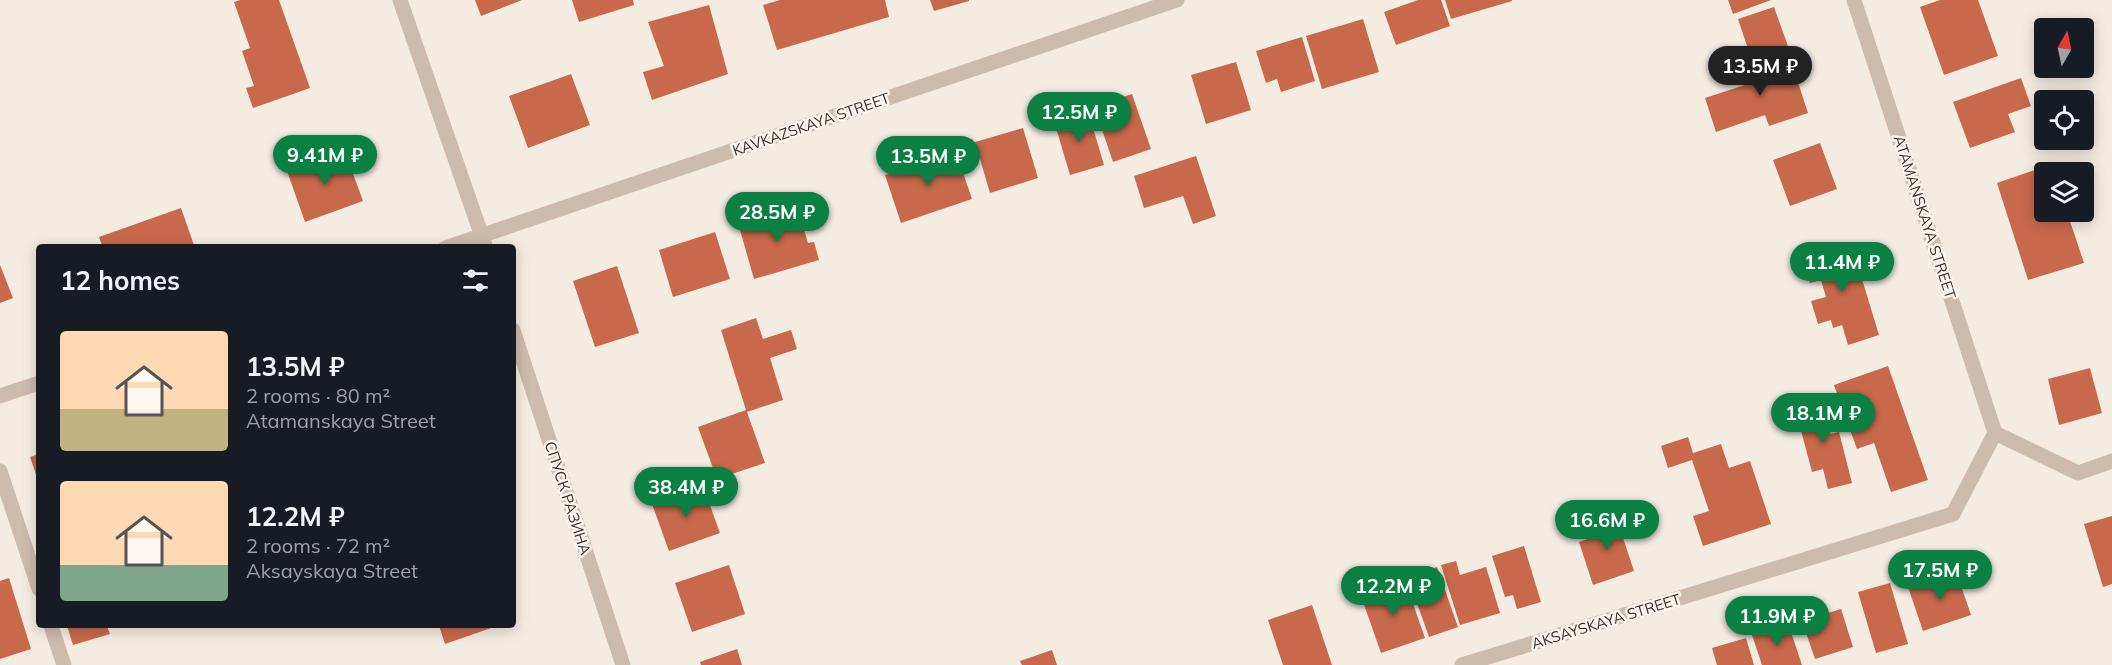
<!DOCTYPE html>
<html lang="en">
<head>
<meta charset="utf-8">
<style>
  body { margin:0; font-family:Mulish,sans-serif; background:#20242c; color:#f1f3f6; height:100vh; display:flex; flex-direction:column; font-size:22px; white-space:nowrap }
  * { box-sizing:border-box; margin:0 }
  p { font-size:20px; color:#9ea1a6 }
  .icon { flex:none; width:33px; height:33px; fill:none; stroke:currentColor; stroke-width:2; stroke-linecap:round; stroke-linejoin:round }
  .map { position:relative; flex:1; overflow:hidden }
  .details { position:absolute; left:36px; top:244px; width:480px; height:384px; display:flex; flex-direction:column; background:#171b24; border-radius:6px; box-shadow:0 3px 15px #0003 }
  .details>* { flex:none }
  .needle { width:39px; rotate:9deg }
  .controls { position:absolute; left:2034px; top:18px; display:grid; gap:12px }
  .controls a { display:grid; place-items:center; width:60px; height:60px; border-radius:6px; background:#171b24; box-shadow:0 3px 15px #0003; font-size:30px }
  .price { position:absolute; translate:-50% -51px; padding:0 14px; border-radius:21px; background:#0b8043; color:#fff; font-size:20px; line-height:39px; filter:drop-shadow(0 2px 3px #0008) }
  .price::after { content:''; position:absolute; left:50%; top:36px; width:18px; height:14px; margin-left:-9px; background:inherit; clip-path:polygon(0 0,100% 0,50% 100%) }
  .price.on { background:#222; color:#fff }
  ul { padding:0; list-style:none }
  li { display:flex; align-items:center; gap:18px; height:150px; padding:0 24px }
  li span { display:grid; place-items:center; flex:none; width:168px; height:120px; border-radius:6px; color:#555 }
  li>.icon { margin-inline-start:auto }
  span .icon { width:72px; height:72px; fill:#fffc; stroke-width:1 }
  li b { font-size:26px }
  h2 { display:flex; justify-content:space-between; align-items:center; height:72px; padding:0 24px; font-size:26px }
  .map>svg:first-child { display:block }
</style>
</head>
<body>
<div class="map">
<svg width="2112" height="665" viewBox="0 0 2112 665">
  <rect width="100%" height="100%" fill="#f4ebe1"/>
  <g fill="#c8694b">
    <path d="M240,0H279L310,88L253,108L246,88L254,86L242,51L250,48L234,2Z"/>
    <path d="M475,0H522L481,16Z"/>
    <path d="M572,0H633L634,5L579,22Z"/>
    <path d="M780,0H885L889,17L777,50L763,5Z"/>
    <path d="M930,0H969V1L934,11Z"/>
    <path d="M1418,0H1441L1450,26L1396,45L1384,12Z"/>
    <path d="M1445,0H1512V1L1451,19Z"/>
    <path d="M1728,0H1771L1733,14Z"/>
    <path d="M1940,0H1978L1998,56L1944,75L1920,7Z"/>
    <path d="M709,5L728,74L652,100L643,72L664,66L648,22Z"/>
    <path d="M1774,7L1788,46L1751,58L1738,19Z"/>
    <path d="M1363,19L1379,72L1322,89L1306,36Z"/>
    <path d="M1302,37L1315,81L1281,92L1277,79L1266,83L1256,51Z"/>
    <path d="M1789,55L1808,113L1769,126L1765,115L1716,132L1705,98L1748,84L1744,71Z"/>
    <path d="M1236,62L1251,110L1206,124L1191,75Z"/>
    <path d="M571,74L590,125L528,148L509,96Z"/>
    <path d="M2021,78L2031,106L2008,114L2015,132L1970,148L1953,102Z"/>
    <path d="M1132,94L1151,149L1113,162L1094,106Z"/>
    <path d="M1088,111L1104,165L1070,175L1054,121Z"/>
    <path d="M1023,128L1038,178L990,193L975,142Z"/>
    <path d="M1820,143L1837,189L1790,206L1773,160Z"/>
    <path d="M344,149L363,201L305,222L287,171Z"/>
    <path d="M956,152L972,199L901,223L885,175Z"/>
    <path d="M1196,156L1216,216L1193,224L1183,196L1144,208L1134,176Z"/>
    <path d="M2052,164L2055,172H2044V212H2067L2084,263L2028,280L1997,183Z"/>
    <path d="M797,206L808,243L814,242L819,260L754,279L738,223Z"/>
    <path d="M181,208L195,248H103L99,237Z"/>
    <path d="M715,232L730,279L673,297L659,250Z"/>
    <path d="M1851,243L1879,335L1848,345L1842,325L1833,328L1831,320L1818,324L1811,301L1826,297L1821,280L1810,283L1802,258Z"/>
    <path d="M0,265L13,298L0,303Z"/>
    <path d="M617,266L639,333L595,347L573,281Z"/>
    <path d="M756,318L763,339L791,330L797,349L770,358L783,400L747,412L765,463L717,479L698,427L746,410L721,330Z"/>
    <path d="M1888,366L1928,480L1891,492L1874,443L1857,449L1834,385Z"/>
    <path d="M2090,368L2102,413L2059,425L2048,379Z"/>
    <path d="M1821,397L1830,434L1839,432L1852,483L1828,489L1823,469L1812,472L1794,404Z"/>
    <path d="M1688,437L1693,453L1721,444L1729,468L1750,461L1771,524L1703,546L1693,516L1709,511L1692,460L1668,468L1661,446Z"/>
    <path d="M39,454V483L30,457Z"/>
    <path d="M703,486L720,533L669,551L652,504Z"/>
    <path d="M1613,508L1634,571L1593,585L1579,542L1602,534L1595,514Z"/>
    <path d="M2112,516V584L2103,587L2084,524Z"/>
    <path d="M1524,546L1541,602L1517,609L1513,595L1505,597L1492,556Z"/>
    <path d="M1456,561L1460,575L1486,567L1500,613L1460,625L1441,565Z"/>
    <path d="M729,565L745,614L692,632L675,583Z"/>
    <path d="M1437,567L1458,627L1429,637L1408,578Z"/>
    <path d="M1956,571L1971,615L1923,631L1908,587Z"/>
    <path d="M9,578L31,649L0,659V581Z"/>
    <path d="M1405,581L1425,638L1381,653L1361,596Z"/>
    <path d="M1890,583L1908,644L1876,653L1858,592Z"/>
    <path d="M1312,605L1332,665H1283L1268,620Z"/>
    <path d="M1841,609L1853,647L1815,659L1802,621Z"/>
    <path d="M1788,623L1802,665H1762L1752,635Z"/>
    <path d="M67,626H107L110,634L73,645Z"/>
    <path d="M439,626H497L445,644Z"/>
    <path d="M1746,638L1754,665H1717L1712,648Z"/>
    <path d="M737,649L742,665H701L700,662Z"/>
    <path d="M1052,650L1057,665H1022L1020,661Z"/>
  </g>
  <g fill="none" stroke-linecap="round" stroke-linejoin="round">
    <g stroke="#cdbbac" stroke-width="15">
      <path d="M0,471L39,589"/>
      <path d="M51,626L64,665"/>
    </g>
    <g stroke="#cdbbac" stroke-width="15">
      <path d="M400,0L486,248"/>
      <path d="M1854,0L1995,433"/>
      <path d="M445,248L1177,0"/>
      <path d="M513,330L623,665"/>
      <path d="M0,396L39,383"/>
      <path d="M1462,665L1953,514L1995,433L2078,473L2112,461"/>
    </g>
  </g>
  <g text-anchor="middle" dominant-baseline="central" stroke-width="5" stroke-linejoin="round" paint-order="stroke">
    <g font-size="15" fill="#3b302b" stroke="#fbf5ee">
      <text transform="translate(811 124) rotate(-19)">KAVKAZSKAYA STREET</text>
      <text transform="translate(1925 217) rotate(72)">ATAMANSKAYA STREET</text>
      <text transform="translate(568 498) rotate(72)">СПУСК РАЗИНА</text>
      <text transform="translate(1606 621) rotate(-17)">AKSAYSKAYA STREET</text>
    </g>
  </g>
</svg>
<div class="controls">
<a><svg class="needle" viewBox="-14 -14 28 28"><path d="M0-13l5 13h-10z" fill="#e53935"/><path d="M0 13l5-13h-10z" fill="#9ea1a6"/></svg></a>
<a><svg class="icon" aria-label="locate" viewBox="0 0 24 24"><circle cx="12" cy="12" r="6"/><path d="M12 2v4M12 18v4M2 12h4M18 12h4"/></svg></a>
<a><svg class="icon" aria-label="layers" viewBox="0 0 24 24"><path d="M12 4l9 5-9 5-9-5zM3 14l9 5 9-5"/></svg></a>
</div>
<b class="price on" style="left:1760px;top:97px">13.5M ₽</b>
<b class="price" style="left:1079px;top:143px">12.5M ₽</b>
<b class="price" style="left:325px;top:186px">9.41M ₽</b>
<b class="price" style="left:928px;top:187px">13.5M ₽</b>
<b class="price" style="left:777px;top:243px">28.5M ₽</b>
<b class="price" style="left:1842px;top:293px">11.4M ₽</b>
<b class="price" style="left:1823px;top:444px">18.1M ₽</b>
<b class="price" style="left:686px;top:518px">38.4M ₽</b>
<b class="price" style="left:1607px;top:551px">16.6M ₽</b>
<b class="price" style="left:1940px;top:601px">17.5M ₽</b>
<b class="price" style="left:1393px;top:617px">12.2M ₽</b>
<b class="price" style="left:1777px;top:647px">11.9M ₽</b>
<section class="details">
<h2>12 homes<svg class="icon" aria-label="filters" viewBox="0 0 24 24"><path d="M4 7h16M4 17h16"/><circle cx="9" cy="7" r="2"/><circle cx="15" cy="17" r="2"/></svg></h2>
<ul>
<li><span style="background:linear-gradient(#ffd9b3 65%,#c2b280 0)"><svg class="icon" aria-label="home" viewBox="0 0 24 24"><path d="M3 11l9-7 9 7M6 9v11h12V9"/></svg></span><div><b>13.5M ₽</b><p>2 rooms · 80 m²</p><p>Atamanskaya Street</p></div></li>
<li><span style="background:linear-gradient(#ffd9b3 70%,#7fa58c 0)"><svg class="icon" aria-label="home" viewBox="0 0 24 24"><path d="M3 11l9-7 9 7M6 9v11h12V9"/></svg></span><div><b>12.2M ₽</b><p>2 rooms · 72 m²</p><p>Aksayskaya Street</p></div></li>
</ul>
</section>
</div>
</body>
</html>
